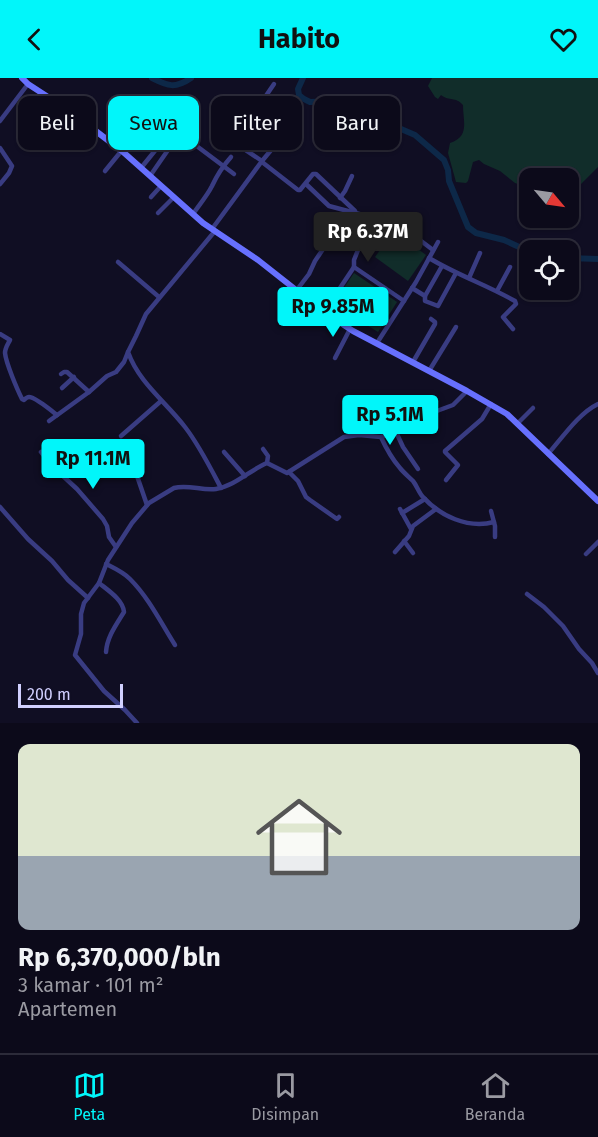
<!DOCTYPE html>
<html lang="id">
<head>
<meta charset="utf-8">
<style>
  body { margin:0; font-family:"Fira Sans",sans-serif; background:#1a1827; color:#f1f3f6; height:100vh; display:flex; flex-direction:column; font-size:22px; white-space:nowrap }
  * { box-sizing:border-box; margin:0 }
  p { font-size:20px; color:#9a9aa2 }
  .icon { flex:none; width:33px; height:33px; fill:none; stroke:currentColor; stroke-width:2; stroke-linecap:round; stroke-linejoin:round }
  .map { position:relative; height:645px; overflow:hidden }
  .sheet { display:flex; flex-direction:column; background:#0c0a1a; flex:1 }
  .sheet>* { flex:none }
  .banner { position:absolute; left:18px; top:18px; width:562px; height:54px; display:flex; gap:12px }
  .needle { width:39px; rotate:119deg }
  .fabs { position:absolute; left:519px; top:90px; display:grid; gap:12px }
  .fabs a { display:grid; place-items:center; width:60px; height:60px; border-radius:12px; background:#0c0a1a; box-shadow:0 2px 4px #0004,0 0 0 2px #2c2b39; font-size:30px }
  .scale { position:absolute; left:18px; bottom:15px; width:105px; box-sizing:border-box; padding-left:6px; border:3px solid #d1d0ff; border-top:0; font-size:16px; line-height:21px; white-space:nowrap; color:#d1d0ff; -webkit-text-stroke:4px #100e23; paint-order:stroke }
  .price { position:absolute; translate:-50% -51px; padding:0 14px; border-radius:6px; background:#01f6fa; color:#111; font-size:20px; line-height:39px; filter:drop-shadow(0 2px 3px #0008) }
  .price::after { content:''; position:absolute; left:50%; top:36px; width:18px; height:14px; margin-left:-9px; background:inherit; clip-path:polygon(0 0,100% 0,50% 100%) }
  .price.active { background:#222; color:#fff }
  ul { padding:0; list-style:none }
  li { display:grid; align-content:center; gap:12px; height:318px; padding:0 18px }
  li span { display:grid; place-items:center; height:186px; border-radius:12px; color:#555 }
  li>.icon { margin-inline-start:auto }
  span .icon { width:108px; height:108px; fill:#fffc; stroke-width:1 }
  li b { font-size:26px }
  .pill { padding:0 21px; border-radius:12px; background:#0c0a1a; box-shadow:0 2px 4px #0004,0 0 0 2px #2c2b39; font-size:21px; line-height:54px }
  .pill.active { background:#01f6fa; color:#111 }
  header { display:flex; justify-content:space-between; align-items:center; height:78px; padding:0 18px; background:#01f6fa; color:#111; font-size:27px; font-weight:700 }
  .dock { display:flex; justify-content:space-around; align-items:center; height:84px; border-top:2px solid #2c2b39; background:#0c0a1a; font-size:16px; color:#9a9aa2 }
  .dock a { display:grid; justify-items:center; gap:3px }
  .dock .active { color:#01f6fa }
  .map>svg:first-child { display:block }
</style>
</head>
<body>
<header><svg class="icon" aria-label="back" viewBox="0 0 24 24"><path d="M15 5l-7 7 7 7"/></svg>Habito<svg class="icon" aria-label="heart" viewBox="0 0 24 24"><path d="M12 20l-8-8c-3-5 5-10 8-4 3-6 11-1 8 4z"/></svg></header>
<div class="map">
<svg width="598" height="645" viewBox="0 0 598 645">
  <rect width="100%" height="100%" fill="#100e23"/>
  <g fill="#112d2a">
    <path d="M432,0H598V89L576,111L569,115L568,100H530L529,106L526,102L518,106L515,105L500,93L484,86L479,82L473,84L468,103L466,105L456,104L448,75L450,65C470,58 463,44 463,27C455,18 450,24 441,17L438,21L435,19L428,8Z"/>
    <path d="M394,153L426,177L408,203L375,179Z"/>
    <path d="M354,195L397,224L378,254L333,226Z"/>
  </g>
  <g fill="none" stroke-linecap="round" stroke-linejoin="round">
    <g stroke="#0d2848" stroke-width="6">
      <path d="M152,0C168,8 175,11 191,0"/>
      <path d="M303,0L298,11L299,17L304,21L310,24L337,23L351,26L365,38L382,46L401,51L415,57L444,82L448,92L449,103L468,149L476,155L504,162L530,174"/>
      <path d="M568,180L598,181"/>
    </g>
    <g stroke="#393c82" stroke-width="4.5">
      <path d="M274,6L259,28L281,46L294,59"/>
      <path d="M0,43L28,6"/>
      <path d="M214,51L262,83"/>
      <path d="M70,62L84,44"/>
      <path d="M231,62L259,28"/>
      <path d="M198,69L234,96"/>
      <path d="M0,70L12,88L9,95L0,106"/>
      <path d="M262,84L298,112H300L313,96H316L355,133"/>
      <path d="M141,90L166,59L169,58L176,63"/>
      <path d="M105,93L132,60L148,44"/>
      <path d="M150,98L168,72L197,40"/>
      <path d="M306,106L329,128L363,137L392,141L433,172"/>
      <path d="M151,119L161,108"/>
      <path d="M340,120L345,113L352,98"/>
      <path d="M158,135L174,119"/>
      <path d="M193,136C199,127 207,118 212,108C217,97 223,88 231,79"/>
      <path d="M363,137L361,148L364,157L354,182V189L404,223"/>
      <path d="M212,151L262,83L287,53"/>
      <path d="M215,153L146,236L136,258L128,274C139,305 166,324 185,349C199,367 210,389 221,410"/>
      <path d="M429,180C457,197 487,207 515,223L516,226L503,239L513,251"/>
      <path d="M118,184L159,219"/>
      <path d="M469,200L480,175"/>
      <path d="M412,210L425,218L442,188"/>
      <path d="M296,213L309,196L315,183L342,143H344L362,150"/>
      <path d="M497,213L510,189"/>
      <path d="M425,218V223L438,228L456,195"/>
      <path d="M324,234L354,189"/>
      <path d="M0,256L10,262C8,266 5,270 5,275C6,285 17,311 22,321L24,322C25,321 27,319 29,319C35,319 52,333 57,337"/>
      <path d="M377,265L416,204L438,164"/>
      <path d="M335,280L350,251"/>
      <path d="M413,284L435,246V244L431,241"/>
      <path d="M429,293L456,249"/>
      <path d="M61,296L64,294H67L89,314"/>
      <path d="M62,310L74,299"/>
      <path d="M415,326L416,330L424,338"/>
      <path d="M385,330L403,369L418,391"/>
      <path d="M49,343L89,314L107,298L116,294L124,284L128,274"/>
      <path d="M517,346L533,330"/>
      <path d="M121,358L161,323"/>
      <path d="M381,359C386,370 392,381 400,390C404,395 409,399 413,403C417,408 419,415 423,419C440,438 468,451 494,444"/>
      <path d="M263,371L268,378L267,385"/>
      <path d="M41,374L50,386L77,411L103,441L107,448L109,459L116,469"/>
      <path d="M224,374L245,398"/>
      <path d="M548,376C562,360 579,335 598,326"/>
      <path d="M129,384L136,395L147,427"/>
      <path d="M289,394L298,403L306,419L310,422L337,441L339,439"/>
      <path d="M446,402L458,387L445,374V373L482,341L491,326"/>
      <path d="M0,429L28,461L52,483L68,502L88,520"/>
      <path d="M400,431L411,451"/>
      <path d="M491,433L495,448V459"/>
      <path d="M402,435L425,421"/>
      <path d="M404,463L413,475"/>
      <path d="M395,474L409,458L413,448L436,431"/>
      <path d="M586,476L598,464"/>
      <path d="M106,486C114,490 123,494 130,501C149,520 161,545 175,567"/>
      <path d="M99,505C109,513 123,522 124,534C116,547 107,559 106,574"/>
      <path d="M527,516L544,529L563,548L579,571L592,585L598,595"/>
      <path d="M137,645L125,632L104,613L75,577L81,556V536L84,525L99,505L108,482L132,445L149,425L174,410C188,406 202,413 216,411C235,408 250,392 267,385L287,395L344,359L359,357L381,359L387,357L407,344L453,327L467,313"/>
    </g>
    <path stroke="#6770fe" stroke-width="6" d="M22,0L28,6L68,32L84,44L122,73L203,145L258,182L324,234L353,253L467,313L507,336L598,423"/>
  </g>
</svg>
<div class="fabs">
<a><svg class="needle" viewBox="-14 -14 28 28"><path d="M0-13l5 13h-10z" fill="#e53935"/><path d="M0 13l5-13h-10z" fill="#9a9aa2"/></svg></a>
<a><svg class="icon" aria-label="locate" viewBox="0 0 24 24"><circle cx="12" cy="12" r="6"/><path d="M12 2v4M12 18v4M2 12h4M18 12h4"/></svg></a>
</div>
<div class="scale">200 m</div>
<b class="price active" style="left:368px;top:185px">Rp 6.37M</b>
<b class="price" style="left:333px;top:260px">Rp 9.85M</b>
<b class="price" style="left:390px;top:368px">Rp 5.1M</b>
<b class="price" style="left:93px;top:412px">Rp 11.1M</b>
<div class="banner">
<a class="pill">Beli</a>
<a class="pill active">Sewa</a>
<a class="pill">Filter</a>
<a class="pill">Baru</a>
</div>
</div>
<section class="sheet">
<ul>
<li><span style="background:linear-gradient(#dfe7d0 60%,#9aa5b1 0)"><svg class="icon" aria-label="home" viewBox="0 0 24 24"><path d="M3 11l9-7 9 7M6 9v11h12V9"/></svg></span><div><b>Rp 6,370,000/bln</b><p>3 kamar · 101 m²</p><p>Apartemen</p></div></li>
</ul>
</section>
<nav class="dock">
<a class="active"><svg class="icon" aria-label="map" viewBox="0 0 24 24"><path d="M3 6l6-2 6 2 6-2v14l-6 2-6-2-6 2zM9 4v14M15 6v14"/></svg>Peta</a>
<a><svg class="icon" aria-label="saved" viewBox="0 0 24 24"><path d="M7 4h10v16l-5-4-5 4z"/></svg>Disimpan</a>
<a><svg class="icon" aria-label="home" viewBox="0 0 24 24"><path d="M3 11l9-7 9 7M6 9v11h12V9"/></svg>Beranda</a>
</nav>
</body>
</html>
